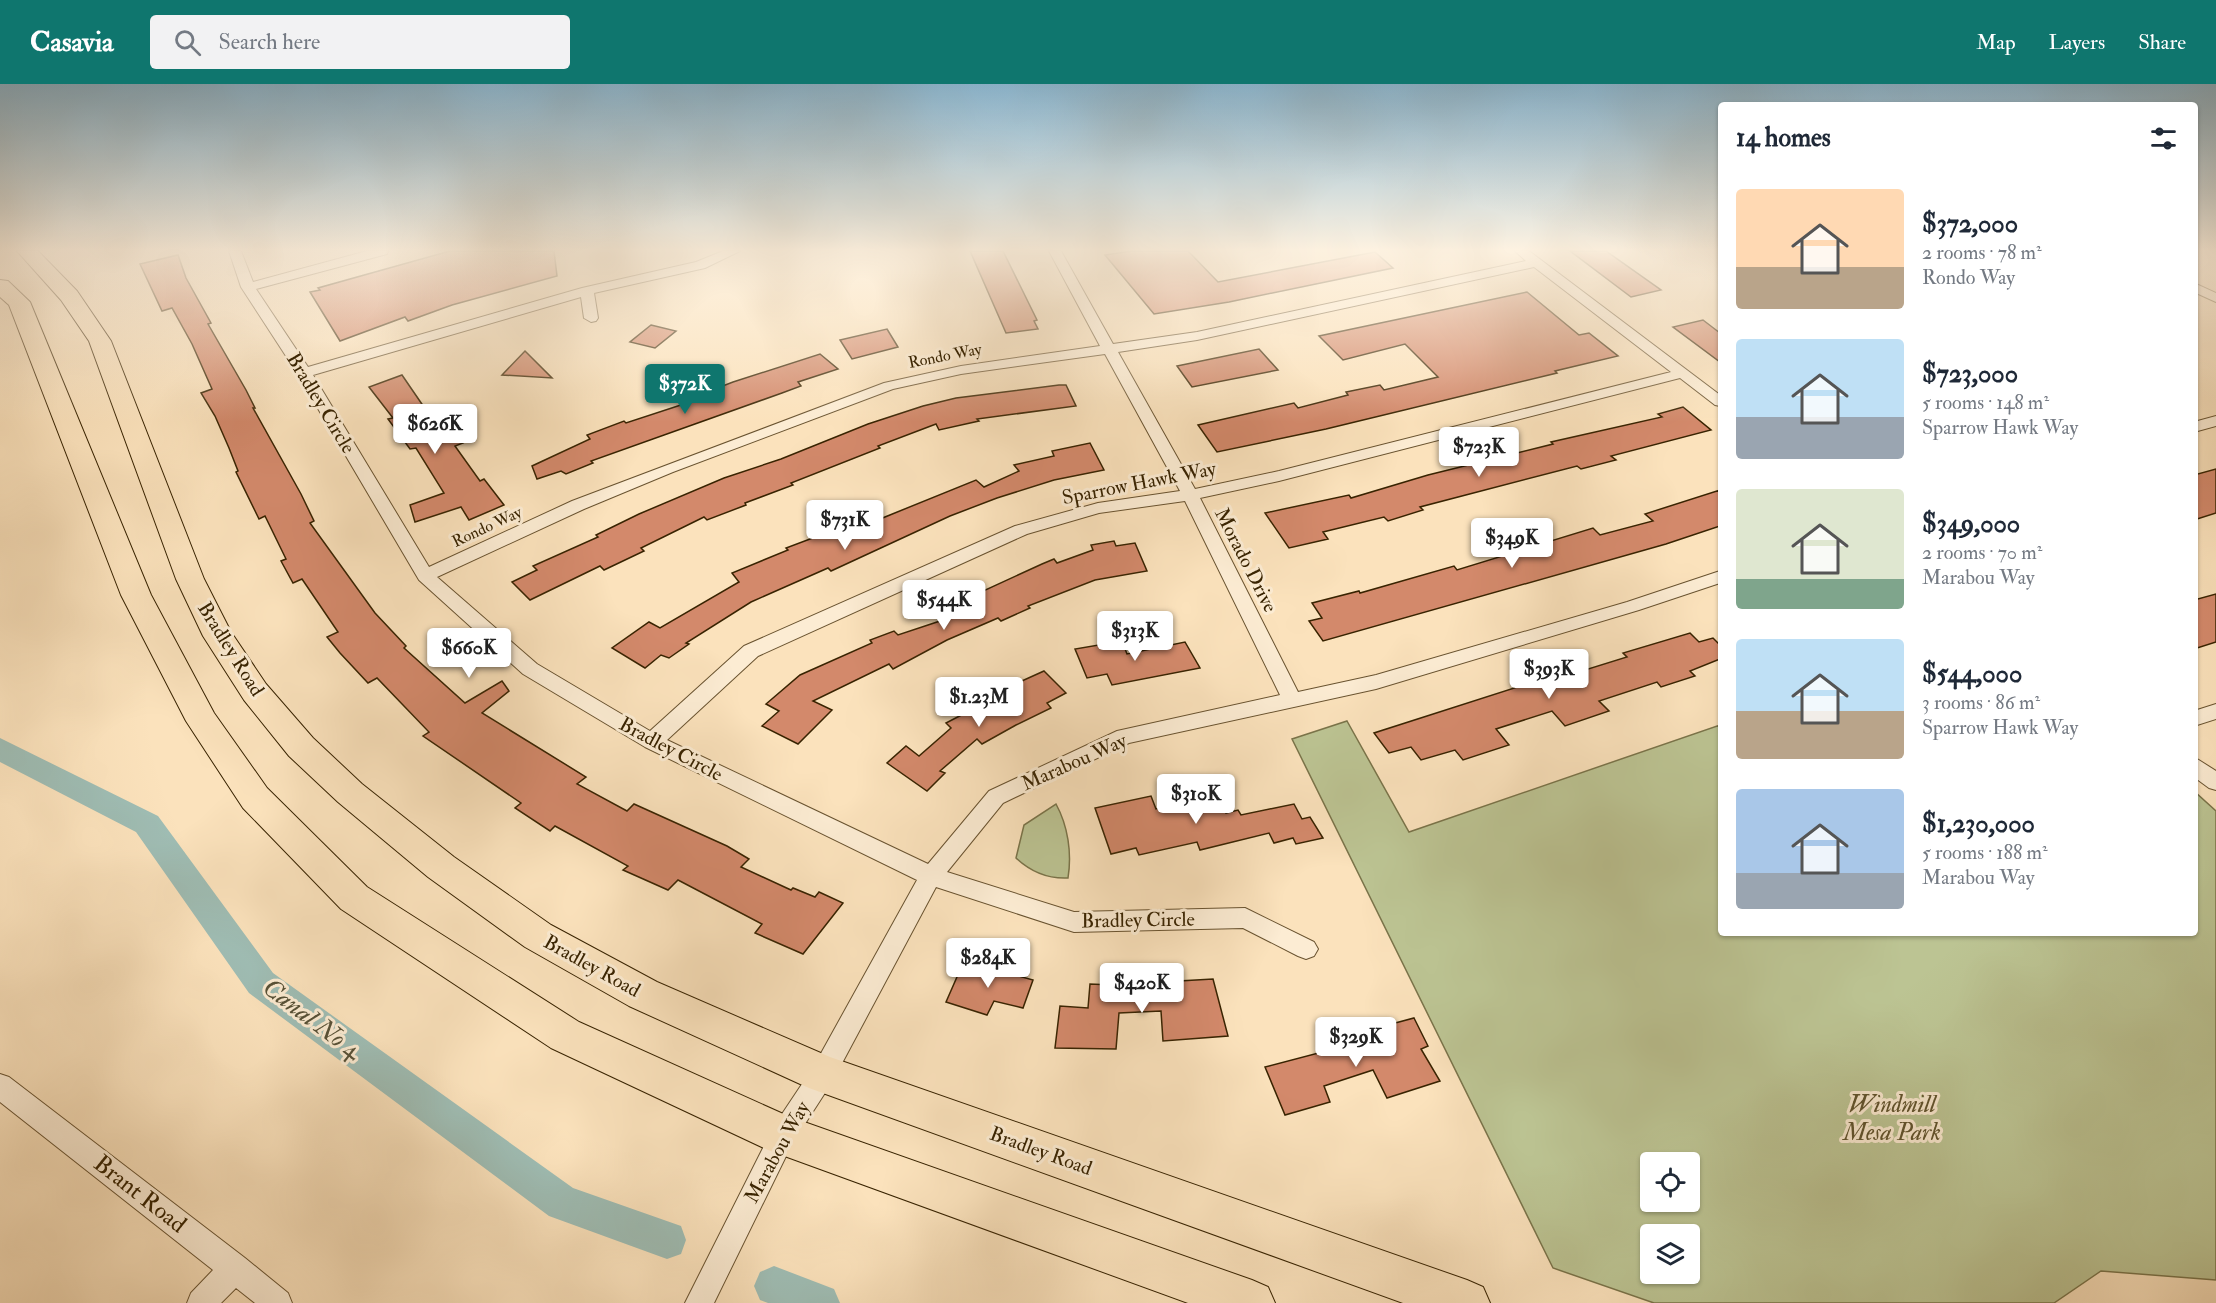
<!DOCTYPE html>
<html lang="en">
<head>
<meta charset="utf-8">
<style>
  body { margin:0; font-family:"IM FELL Double Pica",serif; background:#f2f2f3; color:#1f2937; height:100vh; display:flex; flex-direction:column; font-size:22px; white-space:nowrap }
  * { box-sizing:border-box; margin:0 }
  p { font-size:20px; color:#747a83 }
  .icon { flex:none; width:33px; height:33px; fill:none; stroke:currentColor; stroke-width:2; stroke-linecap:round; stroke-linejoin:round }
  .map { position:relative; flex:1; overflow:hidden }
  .details { position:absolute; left:1718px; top:18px; width:480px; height:834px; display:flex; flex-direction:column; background:#fff; border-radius:6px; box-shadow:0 2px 4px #0004 }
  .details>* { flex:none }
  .buttons { position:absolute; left:1640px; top:1068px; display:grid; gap:12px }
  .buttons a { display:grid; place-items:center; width:60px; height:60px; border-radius:6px; background:#fff; box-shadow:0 2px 4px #0004; font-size:30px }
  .price { position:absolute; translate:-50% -51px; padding:0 14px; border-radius:6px; background:#fff; color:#222; font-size:20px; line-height:39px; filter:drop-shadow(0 2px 3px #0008) }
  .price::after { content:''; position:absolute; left:50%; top:36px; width:18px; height:14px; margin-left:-9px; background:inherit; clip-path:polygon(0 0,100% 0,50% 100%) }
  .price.current { background:#0f766e; color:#fff }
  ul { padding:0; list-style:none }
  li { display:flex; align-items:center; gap:18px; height:150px; padding:0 18px }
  li span { display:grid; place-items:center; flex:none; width:168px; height:120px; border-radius:6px; color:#555 }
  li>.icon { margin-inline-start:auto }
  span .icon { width:72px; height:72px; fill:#fffc; stroke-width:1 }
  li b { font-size:26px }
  h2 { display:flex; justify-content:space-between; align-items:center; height:72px; padding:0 18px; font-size:26px }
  header { display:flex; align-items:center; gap:36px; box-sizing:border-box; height:84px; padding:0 30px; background:#0f766e; color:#fff }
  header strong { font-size:28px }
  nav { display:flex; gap:33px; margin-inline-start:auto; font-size:21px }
  .search { width:420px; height:54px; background:#f2f2f3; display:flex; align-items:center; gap:15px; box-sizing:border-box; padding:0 21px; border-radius:6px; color:#747a83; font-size:22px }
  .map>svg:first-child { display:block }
</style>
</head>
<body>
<header>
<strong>Casavia</strong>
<div class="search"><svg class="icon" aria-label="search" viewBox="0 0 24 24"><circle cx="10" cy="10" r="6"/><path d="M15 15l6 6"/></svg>Search here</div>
<nav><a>Map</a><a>Layers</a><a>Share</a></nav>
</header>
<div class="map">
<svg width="2216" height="1219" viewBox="0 0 2216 1219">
  <rect width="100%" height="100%" fill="#fbe2bc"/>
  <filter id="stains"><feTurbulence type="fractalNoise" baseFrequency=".00333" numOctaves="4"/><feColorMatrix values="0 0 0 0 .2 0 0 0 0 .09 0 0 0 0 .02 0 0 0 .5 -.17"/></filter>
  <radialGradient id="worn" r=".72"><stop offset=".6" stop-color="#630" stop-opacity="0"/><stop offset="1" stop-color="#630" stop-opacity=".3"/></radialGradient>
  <g fill="#bcc493" stroke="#7a744a" stroke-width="1.5" fill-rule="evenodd">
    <path d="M1347,637L1409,748L1720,641V849H2194L2195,708L2216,727V1196L2101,1187L2054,1219H1654L1553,1184L1292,655ZM1650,1078H1689V1118H1650ZM1650,1150H1689V1190H1650Z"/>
    <path d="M1056,720C1068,742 1072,769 1068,794C1048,795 1031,788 1016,774L1024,741Z"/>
  </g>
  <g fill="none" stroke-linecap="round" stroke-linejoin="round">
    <g fill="#9fbdb4" fill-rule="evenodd">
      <path d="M0,654L158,732L273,889L573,1104L681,1142L686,1156L681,1170L667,1175L549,1132L249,909L136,748L0,678Z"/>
      <path d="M774,1182L834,1205L840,1219H768L760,1216L754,1202L760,1188Z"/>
    </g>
  </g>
  <g fill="#d3896b" stroke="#382301" stroke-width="1.5">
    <path d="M450,167H554L557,192L452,221L408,237L405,233L340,257L310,208L320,206L318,204Z"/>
    <path d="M970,167H1003L1037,236L1034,237L1038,245L1006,249Z"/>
    <path d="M1132,167H1188L1218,198L1375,168L1393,184L1229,218L1154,230L1105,171Z"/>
    <path d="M1570,167H1606L1661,206L1631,213Z"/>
    <path d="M178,171L186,194L211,239L208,240L246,306L255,324H253L301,410L314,437L310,439L375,529L406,562L404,564L465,619L502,597L509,607L482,629L586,693L577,700L627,727L634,720L727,762L749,775L741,783L791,806L793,804L815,813L819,808L843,819L803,870L755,849L762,840L678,796L668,806L623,786L628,782L555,742L550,747L515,724L521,719L423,652L429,648L377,594L368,599L340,569L327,553L338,548L302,495L293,499L281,477L286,475L265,432L259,435L236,388L238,387L229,364L215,332L201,309L212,305L192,260L172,224L162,227L140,180Z"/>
    <path d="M1527,208L1579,251L1589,249L1618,272L1555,287L1557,289L1326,345L1217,368L1198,341L1294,319L1298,324L1348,311L1346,308L1380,301L1384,306L1438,293L1405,260L1343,276L1319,252Z"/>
    <path d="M1703,236L1720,249V278L1673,243Z"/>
    <path d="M651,241L676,247L655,264L630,258Z"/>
    <path d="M887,245L898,263L852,275L840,256Z"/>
    <path d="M1259,265L1278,286L1192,303L1177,282Z"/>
    <path d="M525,267L552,294L502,291Z"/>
    <path d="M820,270L838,285L798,298L801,302L782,309L591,377L593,379L566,390L561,387L537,395L532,382L590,355L587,351L624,337L626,339L696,316L694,313L733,298Z"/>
    <path d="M402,291L439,345L449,342L463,359L455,362L480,397L484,395L504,421L469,436L461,423L415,438L410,421L444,409L416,364L410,365L388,335L393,334L369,303Z"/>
    <path d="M1059,301H1066L1076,322L977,335L979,337L939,346L936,340L878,362L880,364L791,399L793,401L745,419L746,421L707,436L704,433L641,464L644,467L604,486L600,482L530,516L512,498L537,486L533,482L598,453L596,451L639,430L724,394L781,375L868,340L923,322L956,314Z"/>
    <path d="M1683,323L1711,346L1611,372L1616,376L1581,385L1577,382L1420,423L1423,426L1388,437L1384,433L1323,448L1328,455L1289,464L1265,429L1349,411L1351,414L1428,391L1553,360L1551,358L1662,333L1658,330Z"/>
    <path d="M1090,359L1104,386L1054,396L997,414L950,432L831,487L828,484L751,518L686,559L689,560L669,574L661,571L645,584L612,564L649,538L660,544L739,498L732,489L788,466L786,464L826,449L828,452L876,431L880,435L976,396L984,403L1019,387L1014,381L1054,372L1052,367Z"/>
    <path d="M2216,385V429L2194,436V391Z"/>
    <path d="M1720,406V442L1666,460L1323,557L1309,537L1322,534L1312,519L1359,507L1360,509L1454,482L1457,486L1593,444L1600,451L1653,437L1645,430Z"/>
    <path d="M1114,457L1116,462L1135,459L1147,487L1095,496L1028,522L1030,524L1001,537L998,534L947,556L893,585L889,580L813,617L832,626L798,660L762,642L779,627L766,620L800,591L872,559L870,556L894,547L898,551L943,536L941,533L949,530L944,525L1042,480L1054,475L1057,479L1093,466L1091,461Z"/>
    <path d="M2216,510V558L2194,565V516Z"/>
    <path d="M1690,549L1699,558L1713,554L1720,561V575L1690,587L1695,592L1661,603L1657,598L1599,617L1609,627L1565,642L1552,627L1496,645L1509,661L1463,676L1455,666L1421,676L1411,663L1389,669L1374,649L1527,600L1550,594L1553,596L1627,573L1623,569Z"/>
    <path d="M1122,557L1127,570L1185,558L1200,584L1112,601L1107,590L1087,594L1075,565Z"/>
    <path d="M1044,587L1066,609L1047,619L1051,624L1016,641L982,660L977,655L940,687L945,689L927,707L887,679L906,662L919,672L951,644L946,639L1006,608L1004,605Z"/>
    <path d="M1151,712L1156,725L1218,712L1226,729L1238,726L1241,731L1294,720L1302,735L1310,733L1323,754L1296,760L1293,754L1274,759L1269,749L1200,766L1197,758L1139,771L1136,764L1111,770L1095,724Z"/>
    <path d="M964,877L1033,896L1023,924L994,917L987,931L946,918Z"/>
    <path d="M1213,895L1228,952L1163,957L1161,927L1119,929L1116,965L1055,964L1060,922L1088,924L1090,900L1135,902V910L1180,904L1179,897Z"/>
    <path d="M1414,934L1428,962L1421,965L1440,997L1387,1014L1373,986L1324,1002L1330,1018L1285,1031L1265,983L1387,951L1384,942Z"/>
  </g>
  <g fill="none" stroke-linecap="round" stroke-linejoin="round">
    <g stroke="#695330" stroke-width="2">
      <g id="minor">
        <path d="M229,167H241L253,198L367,167H388L387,170L256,205L308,283L582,204L696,178L723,167H740L705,184L594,209L598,234L596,237L591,238L584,234L581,213L313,291L429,483L572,417L884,299L961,282L1100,262L1049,167H1061L1113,260L1197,248L1526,177L1515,167H1529L1720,311V322L1715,321L1680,294L1279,397L1200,414L1298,608L1376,591L1627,518L1720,487V499L1639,526L1376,605L1129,659L1003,719L947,788L1074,828L1245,824L1314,858L1318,865L1314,872L1306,875L1298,872L1243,844L1074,848L936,803L832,998L792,1060L714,1219H685L774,1042L814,982L917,796L645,663L523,590L419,496L297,289L241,203ZM1534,183L1671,288L1279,387L1195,405L1118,268L1197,256ZM1105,270L1180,407L1098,419L1015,442L744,562L650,647L537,580L437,493L584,425L673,388L893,305L961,290ZM1185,417L1280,611L1117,647L989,707L928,780L667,656L758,572L1027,450L1099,429Z"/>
        <path d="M2194,199L2216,209V218L2194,208Z"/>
        <path d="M2216,332V342L2194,348V338Z"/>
        <path d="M2216,620V635L2194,642V627Z"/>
        <path d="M2194,673L2216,687V706L2209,704L2194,693Z"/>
        <path d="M0,990L9,993L245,1174L288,1209L292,1219H255L236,1204L221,1219H187L191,1209L213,1186L0,1018Z"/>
      </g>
    </g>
    <g stroke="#382301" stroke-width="2">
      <g id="primary">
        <path d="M17,167H38L77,207L111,257L204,495L231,548L266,600L313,654L362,700L454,773L551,841L657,898L830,973L1467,1196L1483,1203L1490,1219H1403L809,1004L629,922L525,863L428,793L338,718L289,672L244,616L203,552L176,495L89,257L61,216Z"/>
        <path d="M0,196L8,197L30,218L151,511L214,629L267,704L367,803L579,938L790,1033L1252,1196L1268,1203L1275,1219H1188L768,1066L551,964L341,825L243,724L186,637L121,511L9,221L0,213Z"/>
      </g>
    </g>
    <use href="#minor" fill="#fcecd3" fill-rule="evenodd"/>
    <use href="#primary" fill="#fbe2bc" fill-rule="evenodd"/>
  </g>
  <linearGradient id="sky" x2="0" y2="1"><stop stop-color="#8bb8d3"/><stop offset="0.49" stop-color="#fdf2e1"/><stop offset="1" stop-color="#fdf2e1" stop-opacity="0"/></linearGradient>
  <rect width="2216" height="338" fill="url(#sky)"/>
  <g text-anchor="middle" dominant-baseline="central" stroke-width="6" stroke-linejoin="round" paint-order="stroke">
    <g font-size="16" fill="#382301" stroke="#fcecd3">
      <text transform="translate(945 272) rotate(-11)">Rondo Way</text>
      <text transform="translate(487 443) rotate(-25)">Rondo Way</text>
    </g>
    <g font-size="20" fill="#382301" stroke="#fcecd3">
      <text transform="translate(321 319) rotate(59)">Bradley Circle</text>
      <text transform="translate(1139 399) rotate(-11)">Sparrow Hawk Way</text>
      <text transform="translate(1246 476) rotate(63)">Morado Drive</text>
      <text transform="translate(231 565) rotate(58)">Bradley Road</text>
      <text transform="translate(671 665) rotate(28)">Bradley Circle</text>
      <text transform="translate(1074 678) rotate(-24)">Marabou Way</text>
      <text transform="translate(1138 836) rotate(-1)">Bradley Circle</text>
      <text transform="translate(592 882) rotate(29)">Bradley Road</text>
      <text transform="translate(1041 1067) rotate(20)">Bradley Road</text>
      <text transform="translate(777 1068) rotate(-61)">Marabou Way</text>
    </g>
    <g font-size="24" font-style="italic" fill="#60532d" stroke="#fcecd3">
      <text x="1892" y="1020">Windmill<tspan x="1892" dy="28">Mesa Park</tspan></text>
    </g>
    <g font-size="24" fill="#382301" stroke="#fcecd3">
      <text transform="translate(140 1110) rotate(38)">Brant Road</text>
    </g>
    <g font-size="26" font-style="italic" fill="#575137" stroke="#fcecd3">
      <text transform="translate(312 935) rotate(37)">Canal No 4</text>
    </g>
  </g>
  <rect width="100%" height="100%" filter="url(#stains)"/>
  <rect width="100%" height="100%" fill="url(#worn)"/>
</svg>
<div class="buttons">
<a><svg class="icon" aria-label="locate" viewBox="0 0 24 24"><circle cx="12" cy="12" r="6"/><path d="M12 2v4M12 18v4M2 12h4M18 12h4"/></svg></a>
<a><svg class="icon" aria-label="layers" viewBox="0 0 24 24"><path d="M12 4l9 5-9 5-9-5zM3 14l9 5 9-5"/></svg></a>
</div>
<b class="price current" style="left:685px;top:331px">$372K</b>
<b class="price" style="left:435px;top:371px">$626K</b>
<b class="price" style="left:1479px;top:394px">$723K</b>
<b class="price" style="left:845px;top:467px">$731K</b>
<b class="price" style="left:1512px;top:485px">$349K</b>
<b class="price" style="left:944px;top:547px">$544K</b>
<b class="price" style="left:1135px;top:578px">$313K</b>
<b class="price" style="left:469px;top:595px">$660K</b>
<b class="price" style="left:1549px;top:616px">$393K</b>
<b class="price" style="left:979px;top:644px">$1.23M</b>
<b class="price" style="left:1196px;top:741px">$310K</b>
<b class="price" style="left:988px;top:905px">$284K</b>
<b class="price" style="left:1142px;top:930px">$420K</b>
<b class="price" style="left:1356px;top:984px">$329K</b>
<section class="details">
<h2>14 homes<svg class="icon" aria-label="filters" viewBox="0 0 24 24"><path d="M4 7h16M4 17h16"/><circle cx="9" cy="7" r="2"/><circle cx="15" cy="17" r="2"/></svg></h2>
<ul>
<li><span style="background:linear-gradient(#ffd9b3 65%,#b9a48a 0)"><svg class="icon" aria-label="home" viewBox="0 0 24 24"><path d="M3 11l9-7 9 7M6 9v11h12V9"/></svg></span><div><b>$372,000</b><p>2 rooms · 78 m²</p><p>Rondo Way</p></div></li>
<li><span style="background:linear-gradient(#bfe0f5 65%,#9aa5b1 0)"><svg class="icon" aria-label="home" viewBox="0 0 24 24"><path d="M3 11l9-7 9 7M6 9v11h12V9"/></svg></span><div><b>$723,000</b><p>5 rooms · 148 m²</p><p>Sparrow Hawk Way</p></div></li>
<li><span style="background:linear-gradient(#dfe7d0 75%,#7fa58c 0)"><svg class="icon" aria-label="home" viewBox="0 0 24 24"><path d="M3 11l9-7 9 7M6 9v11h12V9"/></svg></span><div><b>$349,000</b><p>2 rooms · 70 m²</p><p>Marabou Way</p></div></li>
<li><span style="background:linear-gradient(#bfe0f5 60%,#b9a48a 0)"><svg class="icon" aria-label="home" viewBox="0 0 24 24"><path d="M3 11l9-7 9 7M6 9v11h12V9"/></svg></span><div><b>$544,000</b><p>3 rooms · 86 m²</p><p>Sparrow Hawk Way</p></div></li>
<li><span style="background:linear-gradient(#a9c7e8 70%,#9aa5b1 0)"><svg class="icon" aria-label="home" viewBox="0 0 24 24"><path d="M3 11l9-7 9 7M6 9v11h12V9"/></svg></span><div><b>$1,230,000</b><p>5 rooms · 188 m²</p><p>Marabou Way</p></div></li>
</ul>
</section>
</div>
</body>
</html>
